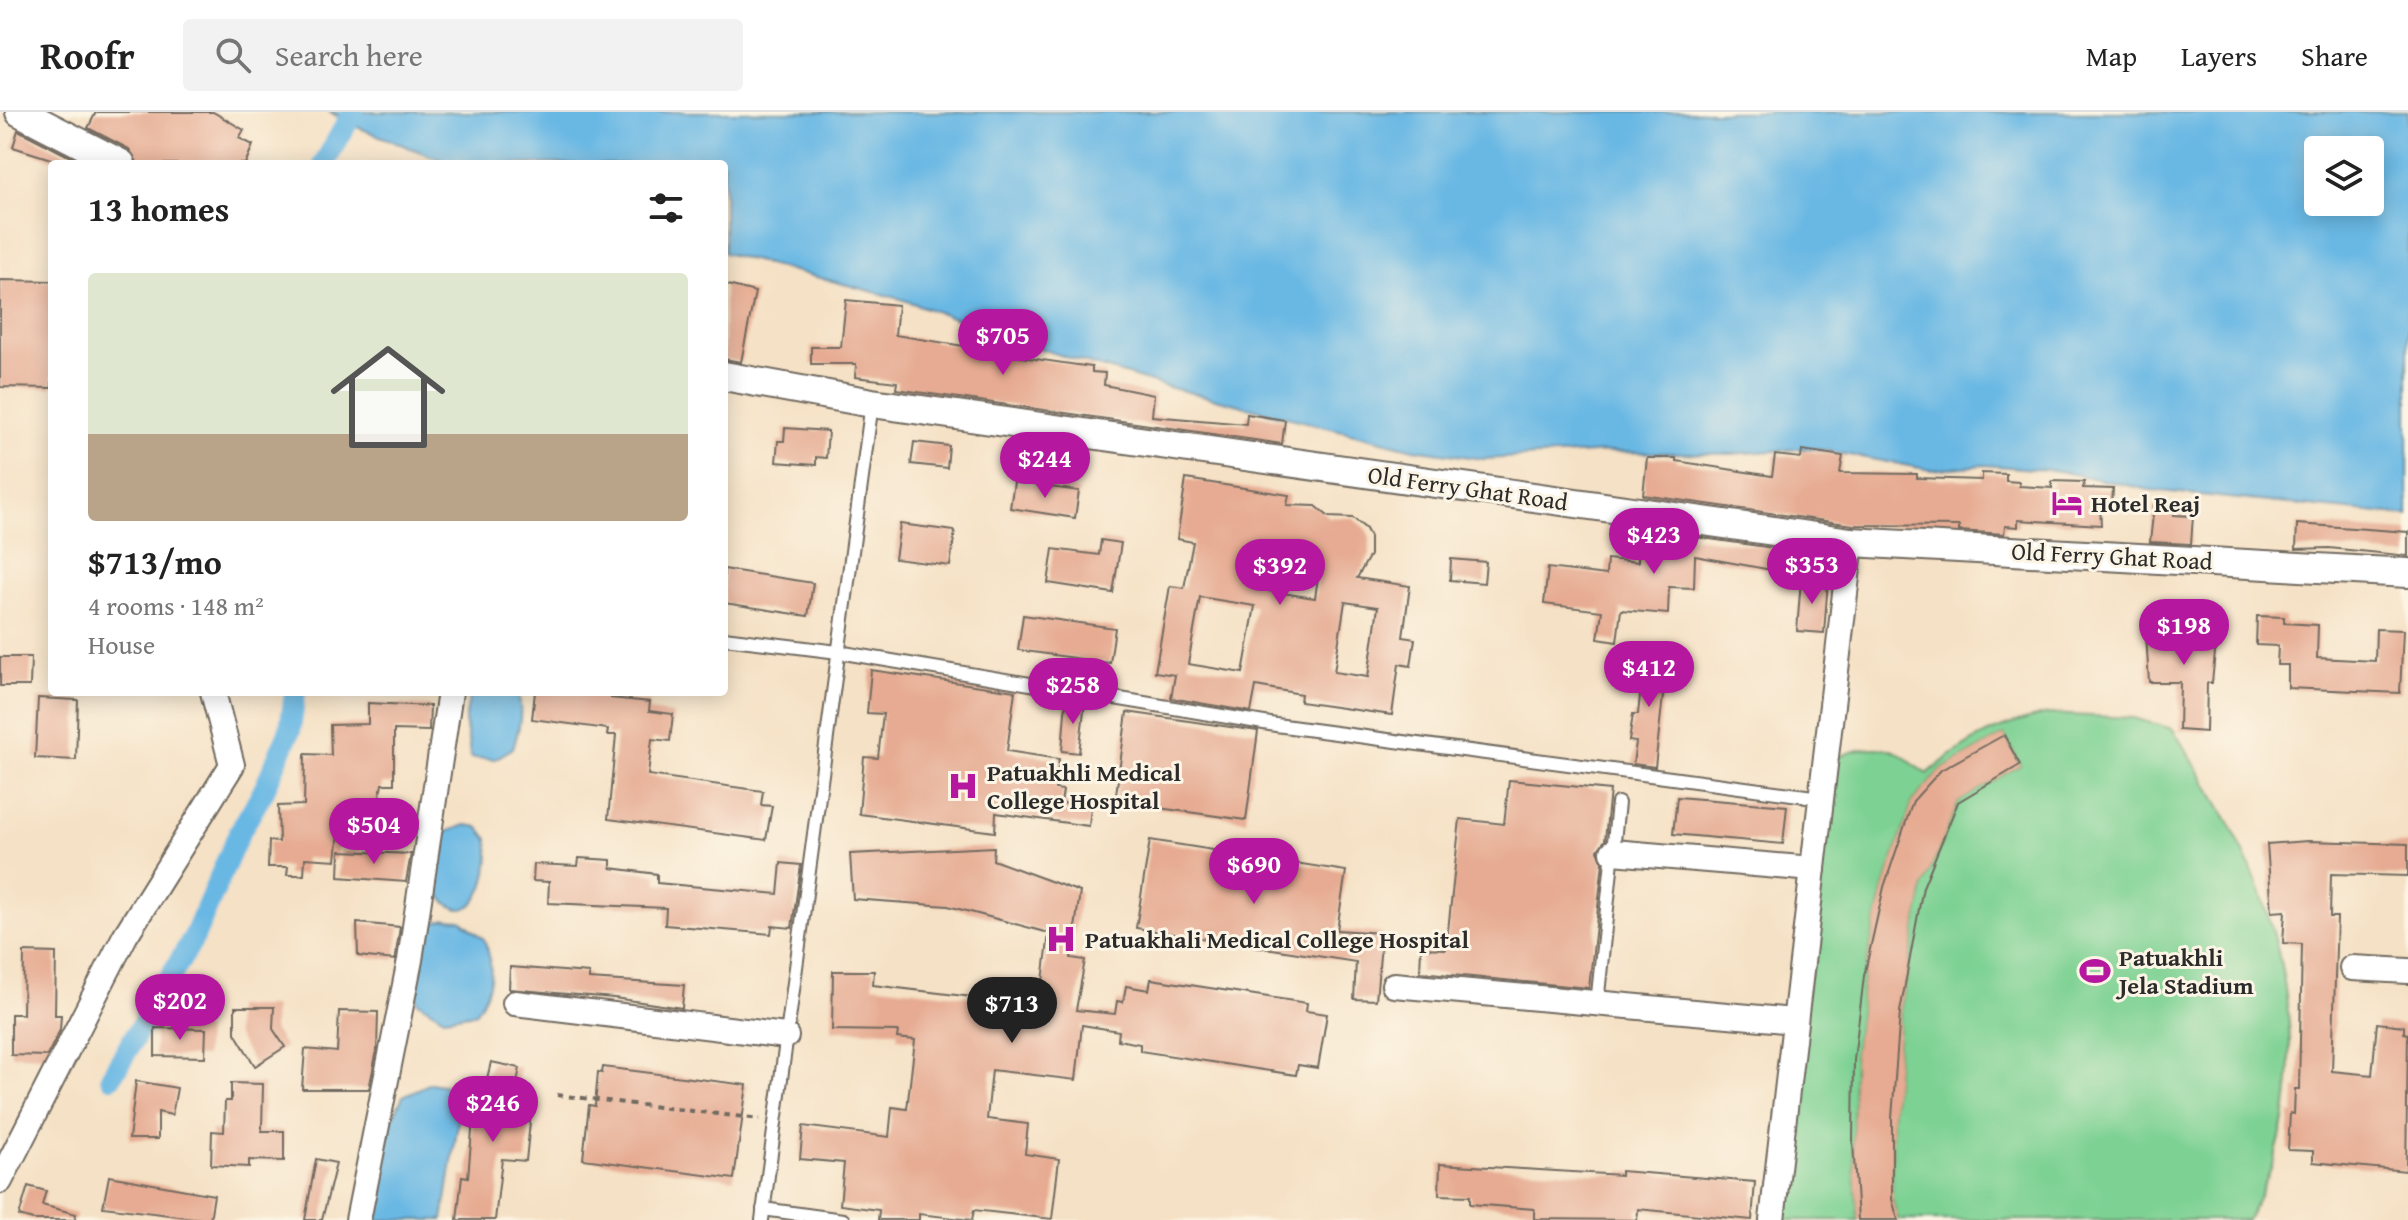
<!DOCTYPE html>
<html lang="en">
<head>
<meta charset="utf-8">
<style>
  body { margin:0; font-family:"Gentium Book Plus",serif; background:#f2f2f2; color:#222; height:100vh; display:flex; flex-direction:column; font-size:30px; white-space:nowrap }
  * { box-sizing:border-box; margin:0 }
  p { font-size:26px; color:#767676 }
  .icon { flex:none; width:44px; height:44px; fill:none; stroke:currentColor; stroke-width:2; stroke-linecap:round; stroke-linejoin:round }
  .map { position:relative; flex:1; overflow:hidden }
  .drawer { position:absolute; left:48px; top:48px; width:680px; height:536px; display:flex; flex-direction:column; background:#fff; border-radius:8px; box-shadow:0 4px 20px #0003 }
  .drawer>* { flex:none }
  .buttons { position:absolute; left:2304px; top:24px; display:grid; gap:16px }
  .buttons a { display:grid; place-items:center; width:80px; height:80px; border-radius:8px; background:#fff; box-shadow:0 4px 20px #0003; font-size:40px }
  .price { position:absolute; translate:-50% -68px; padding:0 18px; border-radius:28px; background:#b5179e; color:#fff; font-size:26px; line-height:52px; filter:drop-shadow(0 2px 4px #0008) }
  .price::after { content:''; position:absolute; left:50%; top:48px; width:24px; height:18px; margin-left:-12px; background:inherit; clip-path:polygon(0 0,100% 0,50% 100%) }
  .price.active { background:#222; color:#fff }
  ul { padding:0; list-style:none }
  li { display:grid; align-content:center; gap:16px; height:424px; padding:0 40px }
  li+li { border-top:2px solid #e0e0e0 }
  li span { display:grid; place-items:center; height:248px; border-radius:8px; color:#555 }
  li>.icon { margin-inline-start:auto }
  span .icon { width:144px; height:144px; fill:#fffc; stroke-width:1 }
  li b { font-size:34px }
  h2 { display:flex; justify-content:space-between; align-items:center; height:96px; padding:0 40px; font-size:34px }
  header { display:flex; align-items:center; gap:48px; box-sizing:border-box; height:112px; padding:0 40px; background:#fff; border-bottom:2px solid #e0e0e0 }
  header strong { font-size:38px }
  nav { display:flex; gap:44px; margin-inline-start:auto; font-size:28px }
  .search { width:560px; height:72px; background:#f2f2f2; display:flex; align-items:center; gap:20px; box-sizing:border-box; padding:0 28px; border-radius:8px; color:#767676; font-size:30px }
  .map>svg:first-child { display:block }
</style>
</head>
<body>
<header>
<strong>Roofr</strong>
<div class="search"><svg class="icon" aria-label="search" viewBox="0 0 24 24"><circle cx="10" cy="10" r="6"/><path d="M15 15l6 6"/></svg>Search here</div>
<nav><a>Map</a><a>Layers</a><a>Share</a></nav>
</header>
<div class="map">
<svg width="2408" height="1108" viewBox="0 0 2408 1108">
  <rect width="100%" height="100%" fill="#fcf5e5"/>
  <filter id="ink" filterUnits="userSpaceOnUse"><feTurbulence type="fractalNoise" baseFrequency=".0125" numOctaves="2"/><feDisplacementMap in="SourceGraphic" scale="16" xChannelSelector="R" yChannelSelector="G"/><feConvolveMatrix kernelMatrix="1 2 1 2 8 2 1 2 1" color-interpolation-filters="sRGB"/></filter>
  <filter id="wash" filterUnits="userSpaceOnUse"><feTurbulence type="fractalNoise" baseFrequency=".006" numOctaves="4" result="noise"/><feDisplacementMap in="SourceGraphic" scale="32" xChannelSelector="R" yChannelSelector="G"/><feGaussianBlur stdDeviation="1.8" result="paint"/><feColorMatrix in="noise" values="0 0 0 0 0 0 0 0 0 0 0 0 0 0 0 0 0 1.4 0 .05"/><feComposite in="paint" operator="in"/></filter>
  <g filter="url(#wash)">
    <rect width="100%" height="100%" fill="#f5e1c5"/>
    <path fill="#7dd193" stroke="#547e5f" stroke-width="2" d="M2048,602L2133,606L2173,617C2194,652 2217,686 2235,722C2285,821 2309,945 2272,1053C2266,1071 2256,1090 2247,1108H1898L1892,1087V1006L1900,900L1923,775L1958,690L2020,653L2004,623L1941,658L1913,689L1884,775L1864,864L1854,948L1853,1030L1858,1108H1784L1830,652C1845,637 1883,630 1901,643C1910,649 1917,656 1927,662C1971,626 1993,615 2048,602Z"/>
    <g fill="#69b8e4" stroke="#4a7288" stroke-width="2" fill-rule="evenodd">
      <path d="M330,0H2408V404L2150,378L2059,359L1984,353L1931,358L1811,336L1731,342L1612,340L1483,347L1414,337L1168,275L1053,241L901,187L724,141V52H451L352,13ZM2370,38V90H2318V38Z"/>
      <path d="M470,580H517C524,597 519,619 513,636L495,647L471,646L465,609Z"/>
      <path d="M466,713L478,715L488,727C494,767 470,832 433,774L440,722Z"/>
      <path d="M446,807L461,808L484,827C495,855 493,877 475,901L444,906L418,890L411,877L425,813Z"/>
      <path d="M431,971L447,974L461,991L443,1108H374L390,1012L403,984Z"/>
    </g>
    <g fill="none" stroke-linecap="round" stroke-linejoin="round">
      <g stroke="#69b8e4" stroke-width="22">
        <path d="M324,52L353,0"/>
        <path d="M111,965L194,825L239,721L263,680L290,618L295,580"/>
      </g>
    </g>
    <g id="blocks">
      <g fill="#e6ab92" fill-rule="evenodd">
        <path d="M96,0H213L244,18L239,26L253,33L245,52H138L129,37L88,16Z"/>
        <path d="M18,18L84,52H67L13,35Z"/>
        <path d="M0,168L52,169V276L0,275Z"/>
        <path d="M724,172L755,180L741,250L724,247Z"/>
        <path d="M846,188L898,193L895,223L995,239L996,234L1015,236L1014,244L1092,255V260L1105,261L1104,273L1154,283L1152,304L1246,312L1247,302L1285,308L1282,332L896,277L897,270L855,265L856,252H811V235H841Z"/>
        <path d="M785,316L828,319L826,346L816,345V353L776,350L778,329H784Z"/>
        <path d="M914,330L949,334L947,356L911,352Z"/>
        <path d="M1802,338L1843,344L1840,361L1917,362V366L1982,368V361L2006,362V369L2019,370V374L2052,376V369L2084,370L2083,376L2113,377L2112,394L2100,393L2101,413L2018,408V415L2005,414L2004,422L1959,419V414L1853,413L1643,383L1647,346H1676V349L1772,364L1775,343L1801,346Z"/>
        <path d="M1186,367L1289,383L1287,393L1316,394L1329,405L1353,406L1366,417L1370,425V443L1357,466L1410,474L1403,525L1415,527L1411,554L1399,552L1392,603L1300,590L1301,582L1256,574L1251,600L1171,586L1175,563L1155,560L1170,474L1184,476L1193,430L1177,427ZM1275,445L1320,452L1315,486L1269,479ZM1200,485L1255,494L1243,561L1188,552ZM1345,490L1378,495L1368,565L1334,560Z"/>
        <path d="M1014,370L1079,379L1075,406L1010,396Z"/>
        <path d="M2154,393L2175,395L2174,403L2193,404L2191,432L2150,430Z"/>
        <path d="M900,412L955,419L950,454L895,447Z"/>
        <path d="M2297,412L2408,420V444L2329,436L2296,437Z"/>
        <path d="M1639,417L1802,440L1798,463L1695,444L1694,476L1669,475L1668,502L1621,498L1617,530L1598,527L1602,499L1544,492L1548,456L1606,463L1607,447L1638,450Z"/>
        <path d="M1101,428L1121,431L1113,481L1048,471L1053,437L1099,443Z"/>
        <path d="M1451,447L1486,450L1484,471L1450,468Z"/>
        <path d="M724,457L813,471L808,504L724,491Z"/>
        <path d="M1801,467L1828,469L1824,521L1797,519Z"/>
        <path d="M2166,495L2182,496V519L2217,520L2212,571H2207L2206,620L2179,618L2180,570H2149L2146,523L2165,524Z"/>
        <path d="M1023,503L1115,516L1110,551L1018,538Z"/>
        <path d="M2257,504L2284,505V511L2318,513L2317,546L2375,549L2376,517L2403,518L2400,581L2288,576V553H2277L2278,534L2256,533Z"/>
        <path d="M1645,538L1668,540L1655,655L1633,652L1636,630L1629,629L1633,602H1638Z"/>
        <path d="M0,545H31L30,574H0Z"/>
        <path d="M871,558L1015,579L1007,639L1059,647L1055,677L1063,678L1061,691L1091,695L1089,714L996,701L995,720L859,702L864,645L878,646L883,602L867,601Z"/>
        <path d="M535,580H612L611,586L650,590L649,599L673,602L670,629L652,627L648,663L763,679L761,693L772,694L766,728L608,707L616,623H607L608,617L532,607Z"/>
        <path d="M38,586L78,588L76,648L35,646Z"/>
        <path d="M1066,587L1085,590L1079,641L1062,639Z"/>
        <path d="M368,591L430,594L429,619L394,618V672H382L375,709L341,702L336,748L305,746L304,763H287L288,755H268L269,729L279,730L278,694L304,693L305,642L331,643L330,613L368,612Z"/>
        <path d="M1127,600L1258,619L1246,708L1115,690Z"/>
        <path d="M2004,623L2020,653L1958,690L1923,775L1900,900L1892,1006V1087L1898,1108H1858L1853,1030L1854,948L1864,864L1884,775L1913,689L1941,658Z"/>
        <path d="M1509,668L1610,678L1605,728L1598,738L1603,750L1589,876L1420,860L1421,836L1446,837L1460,707L1504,712Z"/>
        <path d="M1677,685L1787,694L1783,732L1673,722Z"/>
        <path d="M1150,728L1346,759L1337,818L1382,821L1376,888L1354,887L1356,850L1136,816Z"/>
        <path d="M2308,729L2408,732V764L2331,762L2330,805H2337L2332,959L2372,963L2377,911L2404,914V921L2408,922L2406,1059L2313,1050V1039L2288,1038L2290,1001L2294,1002L2295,977H2299L2302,832L2283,831L2285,799L2272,800L2267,732Z"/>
        <path d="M994,735L993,748L1080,780L1071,846L1085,848L1076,898L1115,902L1117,889L1123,890L1126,874L1149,878L1151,867L1307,891L1306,899L1327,902L1318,956L1298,953L1296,963L1140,939V932L1118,928L1119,919L1082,913L1076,968L992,958L987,1007L1028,1012L1025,1042L1059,1047L1052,1107L974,1098L972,1108L919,1102V1108H878L879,1098L840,1093L844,1051L800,1047L803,1014L889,1025L892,995L907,997L915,928L897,926L898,919L832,918L833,859H874L873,873L1040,893L1049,821L948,794L853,787L850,742Z"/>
        <path d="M340,739L411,742L406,770L339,765Z"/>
        <path d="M579,746L611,748V756L657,762V771L778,782L781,751L801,753L792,816L772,814L771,822L665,813L666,796L548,791L549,770L533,769L534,752L578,754Z"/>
        <path d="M357,811L400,815L395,848L358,844Z"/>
        <path d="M24,840L56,841L55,903H61L60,918L47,944L11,943V902H23Z"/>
        <path d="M510,855L589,861V867L684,873L682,896L614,886L509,877Z"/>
        <path d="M235,895H274L273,917L285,935L255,954L235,921Z"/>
        <path d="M339,899L378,900L377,938L369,977H302L305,937L337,940Z"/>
        <path d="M155,916L206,917L205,945L155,944Z"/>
        <path d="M491,950L520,956L511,998L531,1000L526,1049L502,1047L495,1108H457L462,1064L468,1065L474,995L480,996Z"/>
        <path d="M603,955L747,973L734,1067L583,1047L589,993L595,994L598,960L602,961Z"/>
        <path d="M136,969L177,976L172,1003L158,1000V1027H129Z"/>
        <path d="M231,971L263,972L262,1019H284V1049L249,1048V1055L211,1053L212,1019L224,1020L225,989H231Z"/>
        <path d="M316,1047L336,1051L322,1108H305Z"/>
        <path d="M1440,1052L1621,1063V1059L1755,1070L1752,1108L1638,1097L1637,1108L1534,1107V1097L1470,1092V1084L1439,1083Z"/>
        <path d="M109,1064L214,1083L210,1108L103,1095Z"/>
        <path d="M28,1074L46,1079L42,1093L76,1102L75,1108H33L19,1104Z"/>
      </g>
    </g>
  </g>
  <g filter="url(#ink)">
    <use href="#blocks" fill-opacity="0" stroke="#726b61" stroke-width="2"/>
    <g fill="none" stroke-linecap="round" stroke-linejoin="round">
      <g stroke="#726b61" stroke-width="16">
        <g id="service">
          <path d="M724,526L838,540L1276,613L1821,686"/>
          <path d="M1597,892L1618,691"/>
          <path d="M763,1097L843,1108"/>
          <path d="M762,1108L872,291"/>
        </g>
      </g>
      <g stroke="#726b61" stroke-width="28">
        <g id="minor">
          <path d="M1613,740L1813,757"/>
          <path d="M2352,856L2408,859"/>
          <path d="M1394,873L1794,909"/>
          <path d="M515,891L786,924"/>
          <path d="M0,1069L125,824L232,653L213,580"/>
          <path d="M358,1108L410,848L450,580"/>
          <path d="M1772,1108L1851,430"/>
        </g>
      </g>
      <g stroke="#726b61" stroke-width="32">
        <g id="tertiary">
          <path d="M20,0L121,52"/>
          <path d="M724,264L872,291L1851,430L2408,461"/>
        </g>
      </g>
      <path stroke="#726b61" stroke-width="4" stroke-dasharray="6 6" stroke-linecap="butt" d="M557,983L760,1007"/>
      <use href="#service" stroke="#fff" stroke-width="12"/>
      <use href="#minor" stroke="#fff" stroke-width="24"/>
      <use href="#tertiary" stroke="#fff" stroke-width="28"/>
    </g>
  </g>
  <defs>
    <g id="hotel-bare" transform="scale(2.4)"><path d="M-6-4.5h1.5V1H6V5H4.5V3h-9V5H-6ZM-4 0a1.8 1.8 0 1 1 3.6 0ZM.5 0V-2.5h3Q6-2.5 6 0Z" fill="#b5179e" stroke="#fcf5e5" stroke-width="2.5" paint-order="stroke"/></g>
    <g id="hospital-bare" transform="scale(2.4)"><path d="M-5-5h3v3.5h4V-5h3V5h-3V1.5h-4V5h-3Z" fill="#b5179e" stroke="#fcf5e5" stroke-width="2.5" paint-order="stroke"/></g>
    <g id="stadium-bare" transform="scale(2.4)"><path d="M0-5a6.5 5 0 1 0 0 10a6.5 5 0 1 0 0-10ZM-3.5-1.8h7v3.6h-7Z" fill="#b5179e" stroke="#fcf5e5" stroke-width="2.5" paint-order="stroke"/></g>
  </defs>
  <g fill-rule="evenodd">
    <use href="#hotel-bare" x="2067" y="391"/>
    <use href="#hospital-bare" x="963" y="674"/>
    <use href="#hospital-bare" x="1061" y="827"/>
    <use href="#stadium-bare" x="2095" y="859"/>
  </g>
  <g text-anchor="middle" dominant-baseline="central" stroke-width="6" stroke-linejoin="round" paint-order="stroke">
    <g font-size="24" fill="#2b2b2b" stroke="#fcf5e5">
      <text transform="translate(1468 376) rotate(8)">Old Ferry Ghat Road</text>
      <text transform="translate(2112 444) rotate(3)">Old Ferry Ghat Road</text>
    </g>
    <g font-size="24" font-weight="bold" fill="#2b2b2b" stroke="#fcf5e5" text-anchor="start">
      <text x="2091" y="391">Hotel Reaj</text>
      <text x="987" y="660">Patuakhli Medical<tspan x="987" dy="28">College Hospital</tspan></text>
      <text x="1085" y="827">Patuakhali Medical College Hospital</text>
      <text x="2119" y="845">Patuakhli<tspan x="2119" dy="28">Jela Stadium</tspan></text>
    </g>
  </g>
</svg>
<div class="buttons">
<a><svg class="icon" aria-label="layers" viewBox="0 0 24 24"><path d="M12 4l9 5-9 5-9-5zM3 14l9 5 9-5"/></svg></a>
</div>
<b class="price" style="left:1003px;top:265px">$705</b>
<b class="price" style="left:1045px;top:388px">$244</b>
<b class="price" style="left:1654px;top:464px">$423</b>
<b class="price" style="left:1812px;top:494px">$353</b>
<b class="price" style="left:1280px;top:495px">$392</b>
<b class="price" style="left:2184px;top:555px">$198</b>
<b class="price" style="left:1649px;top:597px">$412</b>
<b class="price" style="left:1073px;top:614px">$258</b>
<b class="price" style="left:374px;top:754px">$504</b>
<b class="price" style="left:1254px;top:794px">$690</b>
<b class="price" style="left:180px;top:930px">$202</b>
<b class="price active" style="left:1012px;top:933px">$713</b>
<b class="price" style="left:493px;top:1032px">$246</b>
<section class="drawer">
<h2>13 homes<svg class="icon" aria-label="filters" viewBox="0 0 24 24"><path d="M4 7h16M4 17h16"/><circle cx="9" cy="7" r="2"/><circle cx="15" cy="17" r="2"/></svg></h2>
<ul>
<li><span style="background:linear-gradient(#dfe7d0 65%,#b9a48a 0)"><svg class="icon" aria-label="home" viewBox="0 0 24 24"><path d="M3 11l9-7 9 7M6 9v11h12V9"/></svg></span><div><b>$713/mo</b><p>4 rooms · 148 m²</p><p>House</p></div></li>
</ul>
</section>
</div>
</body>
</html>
